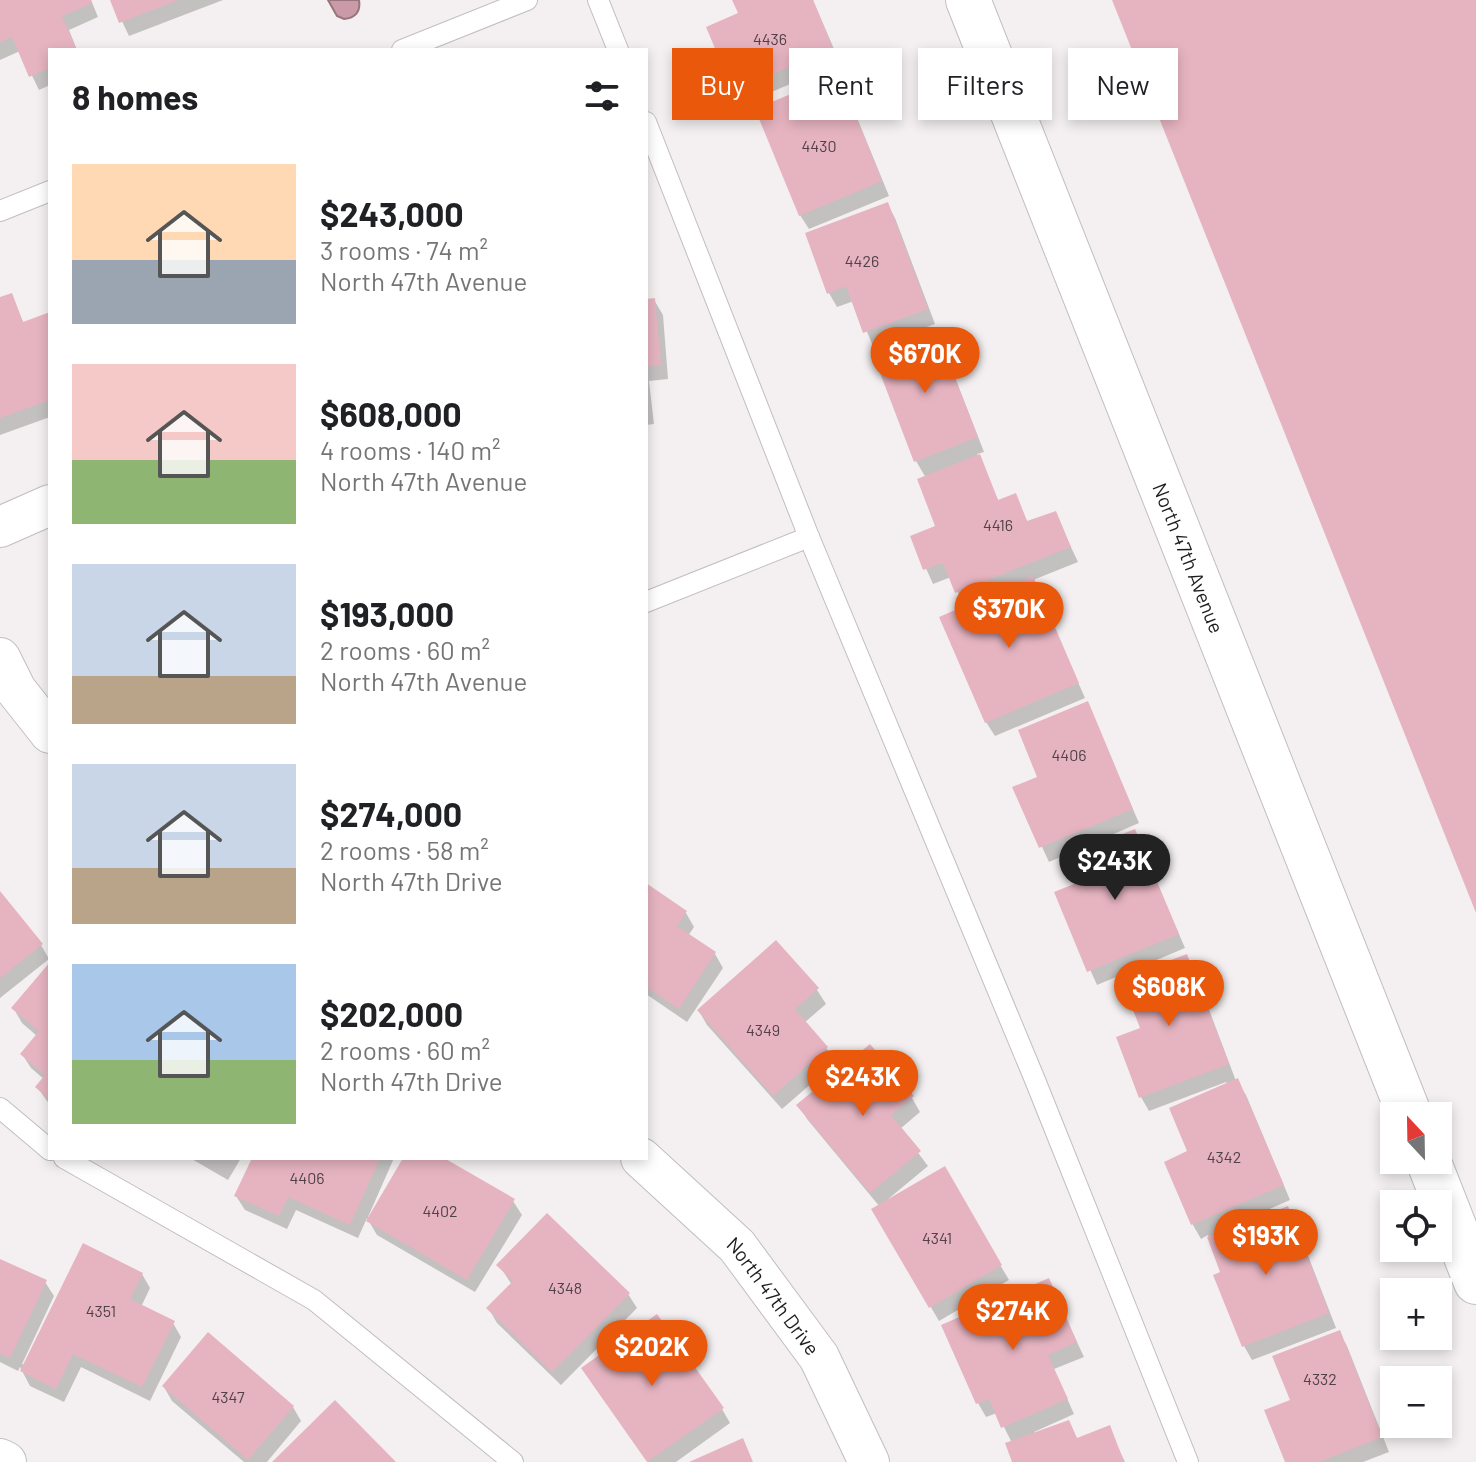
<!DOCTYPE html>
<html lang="en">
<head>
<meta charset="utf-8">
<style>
  body { margin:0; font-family:Barlow,sans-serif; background:#f6f6f6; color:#202124; height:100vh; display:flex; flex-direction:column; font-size:30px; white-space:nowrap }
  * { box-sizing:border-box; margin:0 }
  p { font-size:26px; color:#757577 }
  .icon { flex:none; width:44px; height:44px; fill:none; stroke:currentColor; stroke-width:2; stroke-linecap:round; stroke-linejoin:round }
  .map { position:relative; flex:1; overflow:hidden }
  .side { position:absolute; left:48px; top:48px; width:600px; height:1112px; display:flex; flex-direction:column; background:#fff; border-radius:0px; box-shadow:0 4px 12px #0003 }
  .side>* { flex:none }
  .guide { position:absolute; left:672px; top:48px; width:684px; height:72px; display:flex; gap:16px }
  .needle { width:52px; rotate:338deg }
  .fabs { position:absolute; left:1380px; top:1102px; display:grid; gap:16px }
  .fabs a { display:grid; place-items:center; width:72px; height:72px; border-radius:0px; background:#fff; box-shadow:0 4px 12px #0003; font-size:40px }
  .price { position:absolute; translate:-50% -68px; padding:0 18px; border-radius:28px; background:#ea580c; color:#fff; font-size:26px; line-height:52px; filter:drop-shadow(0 2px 4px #0008) }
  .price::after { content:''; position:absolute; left:50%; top:48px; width:24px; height:18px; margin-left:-12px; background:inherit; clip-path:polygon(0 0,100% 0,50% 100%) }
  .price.current { background:#222; color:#fff }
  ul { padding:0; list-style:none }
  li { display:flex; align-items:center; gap:24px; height:200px; padding:0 24px }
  li span { display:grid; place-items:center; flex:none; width:224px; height:160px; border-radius:0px; color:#555 }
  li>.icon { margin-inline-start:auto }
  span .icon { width:96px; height:96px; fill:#fffc; stroke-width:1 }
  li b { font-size:34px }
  h2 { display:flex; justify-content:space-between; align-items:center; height:96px; padding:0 24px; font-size:34px }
  .chip { padding:0 28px; border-radius:0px; background:#fff; box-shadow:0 4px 12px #0003; font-size:28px; line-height:72px }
  .chip.current { background:#ea580c; color:#fff }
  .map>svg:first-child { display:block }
</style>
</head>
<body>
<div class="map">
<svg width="1476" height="1462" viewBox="0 0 1476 1462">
  <rect width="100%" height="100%" fill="#f4f0f1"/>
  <path fill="#cb9aa7" stroke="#97747e" stroke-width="2" d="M328,0H359C361,12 355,18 344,19L337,16Z"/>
  <g fill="#0003">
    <path d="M0,0H91L98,17L69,30L77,50H50V85L39,90L20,51L0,60Z"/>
    <path d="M112,0H223L129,36Z"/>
    <path d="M735,0H813L840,63L743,104L735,90L741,14Z"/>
    <path d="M846,91L889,196L809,229L800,215Z"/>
    <path d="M887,204L895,218L935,324L873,346L854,301L837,307L829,293L807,234Z"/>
    <path d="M11,295L24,324L50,314V417L0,435V299Z"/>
    <path d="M654,300L663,315L668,379L649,381L654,424L646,425V301Z"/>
    <path d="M934,330L942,344L984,452L977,454L999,502L1015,495L1028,523L1055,513L1078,562L1033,580L1085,698L995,736L986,722L965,608L951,577L933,584L912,537L938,528L926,478L916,461Z"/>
    <path d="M1087,704L1139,823L1049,862L1015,788L1040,778Z"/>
    <path d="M1134,831L1185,948L1097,985L1056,893L1081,883Z"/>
    <path d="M646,886L686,913L694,927L688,936L715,954L723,968L687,1022L646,994Z"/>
    <path d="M0,894L41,945L49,959L0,998Z"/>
    <path d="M776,943L817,990L826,1004L804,1023L827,1049L835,1063L782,1109L707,1025L699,1011Z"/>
    <path d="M1186,956L1194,970L1236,1081L1246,1095L1290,1200L1233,1225L1235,1228L1287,1208L1295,1222L1336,1328L1252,1360L1244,1346L1223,1273L1208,1235L1201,1239L1193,1225L1167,1163L1190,1152L1228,1085L1226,1082L1149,1111L1141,1097L1142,1029Z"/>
    <path d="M50,966V1105L37,1087L44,1079L31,1068L22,1054L37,1036L22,1023L14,1009Z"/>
    <path d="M870,1046L912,1098L920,1112L900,1129L928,1166L887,1200L944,1169L1009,1280L939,1321L874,1210L880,1207L807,1119L799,1105Z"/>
    <path d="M190,1158H241L228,1180Z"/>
    <path d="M254,1158H394L368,1217L370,1218L405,1158H440L513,1201L522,1215L475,1292L377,1235L367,1218L358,1238L296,1210L287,1229L245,1210L236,1196Z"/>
    <path d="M0,1261L45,1282L54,1296L22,1364L25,1365L142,1274L150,1288L141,1307L173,1323L181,1337L150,1401L81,1367L64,1402L30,1386L20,1367L18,1371L0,1362Z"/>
    <path d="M499,1265L628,1294L637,1308L561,1385L497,1323L489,1309L512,1285Z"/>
    <path d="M1048,1280L1084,1357L1054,1369L1074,1414L1034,1432L1035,1435L1078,1440L1109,1428L1125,1462H1014L1012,1443L997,1413L986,1417L978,1403Z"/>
    <path d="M1339,1332L1347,1346L1389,1452L1363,1462H1287L1293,1401Z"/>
    <path d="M592,1383L722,1409L730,1423L676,1462H648Z"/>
    <path d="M164,1387L293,1407L301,1421L267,1462H244L172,1401Z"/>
  </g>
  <g fill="#e6b4c1">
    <path d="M0,0H91L92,3L62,16L77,50H50V68L29,77L12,37L0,42Z"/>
    <path d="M110,0H178L119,23Z"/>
    <path d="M732,0H813L833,49L733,91L706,27L738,13Z"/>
    <path d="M1112,0H1476V913Z"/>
    <path d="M839,74L882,181L799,216L755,109Z"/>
    <path d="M888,202L928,309L863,333L846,286L827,294L805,233Z"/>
    <path d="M12,293L23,322L50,312V400L0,418V297Z"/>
    <path d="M655,298L661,365L646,367V299Z"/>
    <path d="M935,327L978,437L914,462L872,352Z"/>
    <path d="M980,454L998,500L1016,493L1027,521L1056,511L1071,547L955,593L943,563L923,570L910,536L935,526L917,479Z"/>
    <path d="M1033,576L1079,683L985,723L939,617Z"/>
    <path d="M1088,701L1133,809L1039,848L1012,787L1037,777L1018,730Z"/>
    <path d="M1135,829L1179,934L1087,972L1054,892L1079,882L1068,856Z"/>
    <path d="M646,883L687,911L677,926L716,952L679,1009L646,987Z"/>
    <path d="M0,891L43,944L0,978Z"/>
    <path d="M776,940L819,988L795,1009L828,1047L773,1096L697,1010Z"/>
    <path d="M1187,954L1229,1064L1139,1098L1116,1037L1140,1028L1121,979Z"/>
    <path d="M50,962V1100L35,1087L45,1075L20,1054L39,1031L11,1008Z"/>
    <path d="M870,1044L914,1096L891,1115L921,1151L870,1193L796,1105Z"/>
    <path d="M1238,1078L1284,1185L1191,1225L1164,1162L1187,1151L1169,1108Z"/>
    <path d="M252,1158H380L350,1225L288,1197L279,1216L234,1196Z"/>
    <path d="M403,1158H444L515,1199L467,1280L366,1221Z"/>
    <path d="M945,1166L1002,1265L929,1308L871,1209Z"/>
    <path d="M1288,1206L1329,1313L1242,1347L1213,1275L1220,1272L1207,1237Z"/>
    <path d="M547,1213L630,1293L552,1372L486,1308L513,1281L496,1265Z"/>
    <path d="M83,1243L143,1273L130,1299L175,1321L142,1387L73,1354L56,1389L20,1371Z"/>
    <path d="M0,1259L47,1280L10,1358L0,1353Z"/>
    <path d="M1049,1278L1077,1342L1048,1355L1068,1399L1001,1428L989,1399L976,1404L941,1325Z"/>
    <path d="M657,1314L724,1408L647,1462L581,1368Z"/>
    <path d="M1340,1330L1382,1437L1319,1462H1285L1264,1410L1290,1400L1272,1356Z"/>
    <path d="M208,1332L294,1406L248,1460L162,1386Z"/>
    <path d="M335,1400L396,1462H272Z"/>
    <path d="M1069,1420L1077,1438L1110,1425L1124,1462H1012L1005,1443Z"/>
    <path d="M743,1438L753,1462H689Z"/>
  </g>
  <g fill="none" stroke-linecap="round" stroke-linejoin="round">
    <g stroke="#c2bebf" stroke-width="22">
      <g id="lane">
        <path d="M598,0L618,50"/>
        <path d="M402,50L527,0"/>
        <path d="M646,122L809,537L1035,1080L1188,1462"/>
        <path d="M0,211L50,191"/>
        <path d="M646,602L809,537"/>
        <path d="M0,1108L50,1150"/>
        <path d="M64,1158L314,1300L513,1462"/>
      </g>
    </g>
    <g stroke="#c2bebf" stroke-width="42">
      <g id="street">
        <path d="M0,527L50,505"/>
        <path d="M0,658L16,690L50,733"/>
        <path id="s1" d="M641,1158L737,1246L819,1357L869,1462"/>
        <path d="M0,1459L6,1462"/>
      </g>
    </g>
    <g stroke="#c2bebf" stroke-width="46">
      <g id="secondary">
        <path id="s2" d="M968,0L1410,1116"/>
        <path d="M1428,1160L1476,1282"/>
      </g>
    </g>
    <use href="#lane" stroke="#fff" stroke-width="20"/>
    <use href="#street" stroke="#fff" stroke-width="40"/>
    <use href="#secondary" stroke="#fff" stroke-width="44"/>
  </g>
  <g text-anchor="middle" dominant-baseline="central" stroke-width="6" stroke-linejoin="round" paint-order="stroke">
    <g font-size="16" fill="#504246">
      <text x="770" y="38">4436</text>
      <text x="819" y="145">4430</text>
      <text x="862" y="260">4426</text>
      <text x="998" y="524">4416</text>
      <text x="1069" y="754">4406</text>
      <text x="763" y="1029">4349</text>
      <text x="1224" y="1156">4342</text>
      <text x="307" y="1177">4406</text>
      <text x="440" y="1210">4402</text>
      <text x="937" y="1237">4341</text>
      <text x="565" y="1287">4348</text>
      <text x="101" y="1310">4351</text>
      <text x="1320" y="1378">4332</text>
      <text x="228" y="1396">4347</text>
    </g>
    <g font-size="20" fill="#1e1c1d" stroke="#fff">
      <text stroke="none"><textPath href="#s2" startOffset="600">North 47th Avenue</textPath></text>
      <text stroke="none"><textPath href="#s1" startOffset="192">North 47th Drive</textPath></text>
    </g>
  </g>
</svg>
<div class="fabs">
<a><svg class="needle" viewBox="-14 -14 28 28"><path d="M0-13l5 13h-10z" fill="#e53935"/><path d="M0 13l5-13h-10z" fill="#757577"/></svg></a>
<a><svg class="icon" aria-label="locate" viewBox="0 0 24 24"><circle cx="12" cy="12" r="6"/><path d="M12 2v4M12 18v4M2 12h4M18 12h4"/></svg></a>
<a>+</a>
<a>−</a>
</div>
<b class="price" style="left:925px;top:395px">$670K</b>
<b class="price" style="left:1009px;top:650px">$370K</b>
<b class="price current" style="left:1115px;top:902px">$243K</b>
<b class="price" style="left:1169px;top:1028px">$608K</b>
<b class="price" style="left:863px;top:1118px">$243K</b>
<b class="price" style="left:1266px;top:1277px">$193K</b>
<b class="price" style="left:1013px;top:1352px">$274K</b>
<b class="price" style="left:652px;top:1388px">$202K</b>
<div class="guide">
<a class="chip current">Buy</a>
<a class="chip">Rent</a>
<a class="chip">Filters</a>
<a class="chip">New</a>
</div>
<section class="side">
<h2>8 homes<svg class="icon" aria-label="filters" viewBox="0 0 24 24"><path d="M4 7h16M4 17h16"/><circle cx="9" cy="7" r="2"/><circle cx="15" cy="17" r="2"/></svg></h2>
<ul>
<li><span style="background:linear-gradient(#ffd9b3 60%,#9aa5b1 0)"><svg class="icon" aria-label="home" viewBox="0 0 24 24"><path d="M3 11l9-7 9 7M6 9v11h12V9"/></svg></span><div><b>$243,000</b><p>3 rooms · 74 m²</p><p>North 47th Avenue</p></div></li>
<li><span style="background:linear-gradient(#f6c9c9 60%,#8fb573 0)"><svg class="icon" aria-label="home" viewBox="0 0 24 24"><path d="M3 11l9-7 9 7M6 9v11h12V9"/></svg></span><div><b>$608,000</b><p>4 rooms · 140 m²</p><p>North 47th Avenue</p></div></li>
<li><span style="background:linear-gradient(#c9d6e8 70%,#b9a48a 0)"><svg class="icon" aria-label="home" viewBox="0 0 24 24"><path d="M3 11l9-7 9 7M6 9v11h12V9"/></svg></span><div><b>$193,000</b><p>2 rooms · 60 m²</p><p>North 47th Avenue</p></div></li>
<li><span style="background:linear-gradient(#c9d6e8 65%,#b9a48a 0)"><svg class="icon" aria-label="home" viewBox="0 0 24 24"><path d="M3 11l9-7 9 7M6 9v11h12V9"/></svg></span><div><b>$274,000</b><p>2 rooms · 58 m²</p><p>North 47th Drive</p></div></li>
<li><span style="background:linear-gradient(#a9c7e8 60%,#8fb573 0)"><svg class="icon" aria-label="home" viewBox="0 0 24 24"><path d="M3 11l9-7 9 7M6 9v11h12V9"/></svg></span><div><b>$202,000</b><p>2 rooms · 60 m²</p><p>North 47th Drive</p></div></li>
</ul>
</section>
</div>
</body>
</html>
